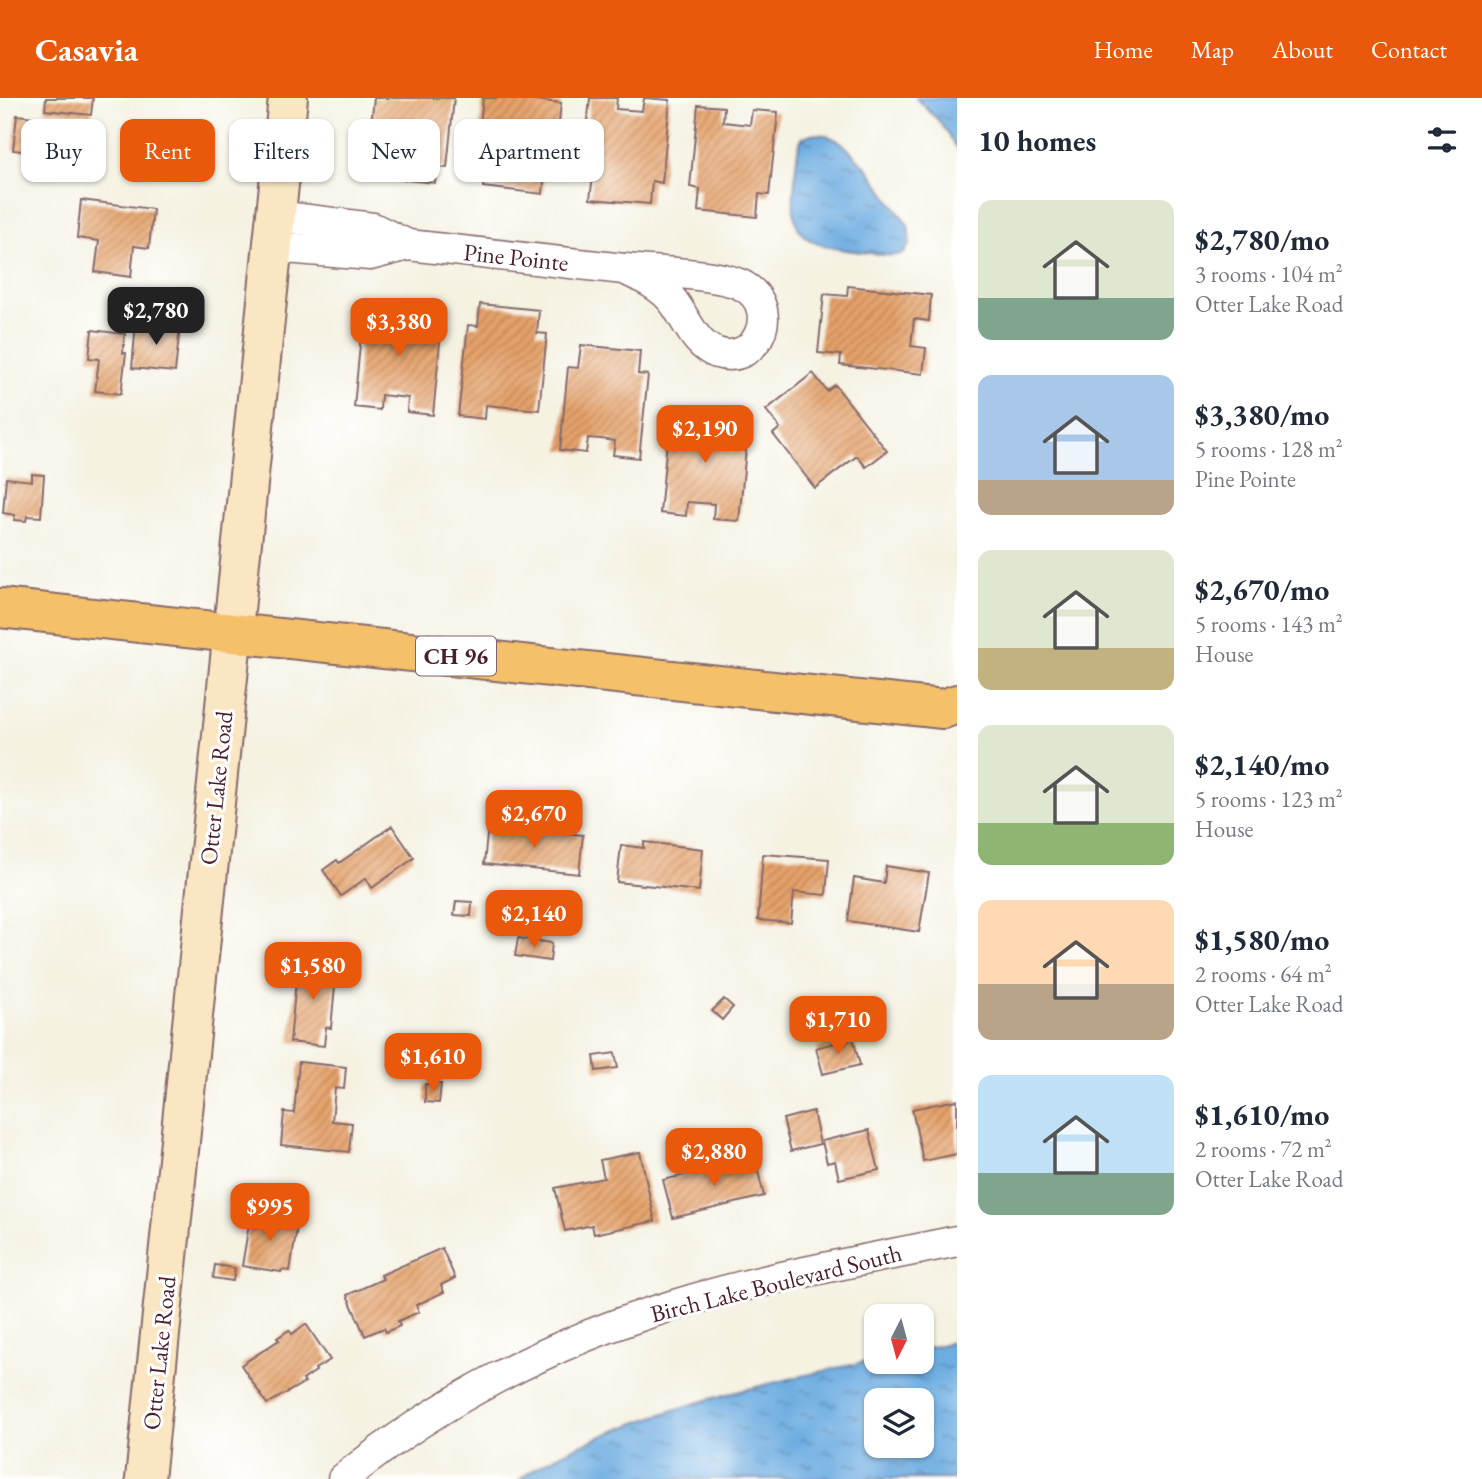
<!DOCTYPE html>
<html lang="en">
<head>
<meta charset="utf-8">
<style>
  body { margin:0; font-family:"EB Garamond",serif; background:#f6f6f7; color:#1f2937; height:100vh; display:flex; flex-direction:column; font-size:26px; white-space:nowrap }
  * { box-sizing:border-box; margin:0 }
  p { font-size:23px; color:#747a83 }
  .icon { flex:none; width:38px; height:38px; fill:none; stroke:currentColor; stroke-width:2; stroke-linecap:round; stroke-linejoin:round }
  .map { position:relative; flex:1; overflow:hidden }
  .drawer { display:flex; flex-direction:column; background:#fff; width:525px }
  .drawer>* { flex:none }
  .hud { position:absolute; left:21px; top:21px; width:665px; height:63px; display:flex; gap:14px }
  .needle { width:46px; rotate:186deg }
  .fabs { position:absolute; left:864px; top:1206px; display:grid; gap:14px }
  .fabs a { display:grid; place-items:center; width:70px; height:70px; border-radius:14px; background:#fff; box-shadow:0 2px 5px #0004; font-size:35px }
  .price { position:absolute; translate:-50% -60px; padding:0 16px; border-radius:14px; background:#ea580c; color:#fff; font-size:23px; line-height:46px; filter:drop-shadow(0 2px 4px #0008) }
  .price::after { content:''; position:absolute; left:50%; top:42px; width:21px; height:16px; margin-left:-10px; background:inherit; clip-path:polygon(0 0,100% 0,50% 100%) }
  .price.on { background:#222; color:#fff }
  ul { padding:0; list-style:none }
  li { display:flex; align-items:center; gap:21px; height:175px; padding:0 21px }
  li span { display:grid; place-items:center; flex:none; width:196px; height:140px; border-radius:14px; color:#555 }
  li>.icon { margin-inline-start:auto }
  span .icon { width:84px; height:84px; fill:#fffc; stroke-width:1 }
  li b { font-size:30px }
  h2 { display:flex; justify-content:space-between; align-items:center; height:84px; padding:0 21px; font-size:30px }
  .tag { padding:0 24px; border-radius:14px; background:#fff; box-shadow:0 2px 5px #0004; font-size:24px; line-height:63px }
  .tag.on { background:#ea580c; color:#fff }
  header { display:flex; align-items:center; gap:42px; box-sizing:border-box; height:98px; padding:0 35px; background:#ea580c; color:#fff }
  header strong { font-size:33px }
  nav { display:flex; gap:38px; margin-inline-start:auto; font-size:24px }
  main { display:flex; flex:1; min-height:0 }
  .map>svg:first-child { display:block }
</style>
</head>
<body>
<header>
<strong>Casavia</strong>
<nav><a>Home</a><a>Map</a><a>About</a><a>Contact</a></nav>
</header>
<main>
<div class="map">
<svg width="957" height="1381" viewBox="0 0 957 1381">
  <defs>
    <pattern id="water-ripples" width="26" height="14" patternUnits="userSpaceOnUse" patternTransform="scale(1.75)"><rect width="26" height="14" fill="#6eade1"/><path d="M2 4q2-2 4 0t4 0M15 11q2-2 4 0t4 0" fill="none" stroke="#5c8cb7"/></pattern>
    <pattern id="building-hatch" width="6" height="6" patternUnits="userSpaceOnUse" patternTransform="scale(1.75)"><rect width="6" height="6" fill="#e5a26a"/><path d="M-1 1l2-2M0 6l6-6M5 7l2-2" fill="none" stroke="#bc8357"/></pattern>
  </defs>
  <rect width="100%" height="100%" fill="#fff"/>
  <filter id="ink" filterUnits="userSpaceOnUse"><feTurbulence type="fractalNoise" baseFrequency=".0143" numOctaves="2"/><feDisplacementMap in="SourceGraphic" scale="14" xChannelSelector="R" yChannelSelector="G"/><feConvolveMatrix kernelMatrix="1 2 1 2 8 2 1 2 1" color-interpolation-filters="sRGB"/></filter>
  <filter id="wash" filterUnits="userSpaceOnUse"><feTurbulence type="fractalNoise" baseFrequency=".00686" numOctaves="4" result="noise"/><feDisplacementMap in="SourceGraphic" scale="28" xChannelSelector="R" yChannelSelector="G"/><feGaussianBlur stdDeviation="1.57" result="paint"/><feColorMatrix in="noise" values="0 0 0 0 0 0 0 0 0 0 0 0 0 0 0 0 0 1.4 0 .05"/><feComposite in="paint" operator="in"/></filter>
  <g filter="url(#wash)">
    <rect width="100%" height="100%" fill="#f5f2e2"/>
    <g fill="url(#water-ripples)" stroke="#5c6686" stroke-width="2" fill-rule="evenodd">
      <path d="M916,0H957V50L940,24Z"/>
      <path d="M811,36L826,37L841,44L867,70L908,127L910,145L904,155C890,160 875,155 861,154C806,147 788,143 795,82C796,69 796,52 802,40Z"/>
      <path d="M957,1243V1381H520C544,1363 572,1350 600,1339C688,1302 784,1282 877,1261V1264H922V1251ZM922,1302V1348H877V1302Z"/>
    </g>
    <g id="blocks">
      <g fill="url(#building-hatch)">
        <path d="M46,0H93L91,17L45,12Z"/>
        <path d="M374,0H454L447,70L437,69L435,85L376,79L377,62L367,61Z"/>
        <path d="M483,0H515L561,5L554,73L545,72L543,96L483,89L485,65L476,64Z"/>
        <path d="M590,0H617L616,11L642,13L644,0L670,2L662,85L652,83L650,106L590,101L593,78L582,77Z"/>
        <path d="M698,7L724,9L723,24L750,27L752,12L778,14L769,97L759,96L757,119L698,113L700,91L690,89Z"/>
        <path d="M17,17L50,21L46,56L13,52Z"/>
        <path d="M81,102L153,111L149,150L134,148L131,179L95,174L99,143L77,140Z"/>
        <path d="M848,188L931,197L929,223L914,221L911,248L926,250L923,276L840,267L841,257L818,255L824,196L847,198Z"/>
        <path d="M374,204L433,210L431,233L441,234L433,317L407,314L408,300L381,297L380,312L354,309L362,226L372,227Z"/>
        <path d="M480,206L539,212L537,235L547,236L539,312L486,307L485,321L458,318L468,227L478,228Z"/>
        <path d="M136,225L180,229L175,274L132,270Z"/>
        <path d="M92,232L125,236L123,255H126L121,296L95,293L99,261L89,260Z"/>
        <path d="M581,247L640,253L638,276L648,277L639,360L613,357L615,343L601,341L588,340L586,355L560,352L568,269L578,270Z"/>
        <path d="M813,275L827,293L835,287L887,353L866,369L857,358L815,390L773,336L780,330L766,312Z"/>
        <path d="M680,311L739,317L737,339L747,340L739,423L713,421L714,406L687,404L686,418L660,415L668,333L678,334Z"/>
        <path d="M32,376L44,377L41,419L27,418L26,423L14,422L15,417L3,415L6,380L32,383Z"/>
        <path d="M488,727L583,737L579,776L484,766Z"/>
        <path d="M392,728L414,760L372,790L366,780L341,798L323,772L337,762L339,765Z"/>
        <path d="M644,744L703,751L699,793L617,784L621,747L644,750Z"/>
        <path d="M763,756L829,761L826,797L794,794L791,825L758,822Z"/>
        <path d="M886,768L929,775L919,834L848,823L854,780L884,785Z"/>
        <path d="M456,803L472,804L471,818L454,817Z"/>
        <path d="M518,840L552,845L550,863L515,858Z"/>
        <path d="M298,862L337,867L331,930L326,929L324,948L290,944Z"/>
        <path d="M724,901L733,909L722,922L712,913Z"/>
        <path d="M853,940L860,967L823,976L816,950Z"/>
        <path d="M615,955L618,970L596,973L594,958Z"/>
        <path d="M299,964L346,969L344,991L335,990L332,1023L352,1025L349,1054L281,1047L284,1014L294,1015Z"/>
        <path d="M425,986H441L439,1005L425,1004Z"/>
        <path d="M957,1002V1056L923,1063L912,1011Z"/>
        <path d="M813,1013L820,1046L791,1053L783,1021Z"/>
        <path d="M869,1032L879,1072L839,1081L835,1063L827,1065L822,1043Z"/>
        <path d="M640,1054L655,1123L594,1136L592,1127L565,1133L555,1090L604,1080L600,1062Z"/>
        <path d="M755,1061L764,1098L673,1120L663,1082Z"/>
        <path d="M251,1114L298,1123L290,1173L282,1172L281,1174L242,1168Z"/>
        <path d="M442,1150L455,1180L441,1187L444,1194L416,1207L419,1214L398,1223L400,1228L386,1234L384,1230L365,1238L347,1197L383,1181L381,1177Z"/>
        <path d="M215,1167L235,1170L233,1183L213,1180Z"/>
        <path d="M306,1226L330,1262L315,1271L316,1273L303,1282L305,1284L267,1306L241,1267L279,1242L277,1240L289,1232L292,1236Z"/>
      </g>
    </g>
  </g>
  <g filter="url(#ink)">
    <use href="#blocks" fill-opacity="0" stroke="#86696b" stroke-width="2"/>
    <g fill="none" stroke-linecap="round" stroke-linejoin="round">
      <g stroke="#86696b" stroke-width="33">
        <g id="street">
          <path d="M276,118L373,130L408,147L624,171"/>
          <path d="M273,149L370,157L408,147"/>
          <path d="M624,171C653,174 722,175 745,189C781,211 758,268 717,255C694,247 686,219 672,202C660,187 641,179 624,171Z"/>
          <path d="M343,1381C439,1303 553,1244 671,1208C764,1179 862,1163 957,1143"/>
        </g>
      </g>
      <g stroke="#86696b" stroke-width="42">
        <path id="secondary" d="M145,1381L288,0"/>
      </g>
      <g stroke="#86696b" stroke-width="42">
        <path id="primary" d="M0,510L943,611L957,606"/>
      </g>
      <use href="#street" stroke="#fff" stroke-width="30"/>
      <use href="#secondary" stroke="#fbe6c3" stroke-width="38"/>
      <use href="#primary" stroke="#f4c16a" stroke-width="38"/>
    </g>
  </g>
  <g text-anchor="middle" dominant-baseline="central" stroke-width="6" stroke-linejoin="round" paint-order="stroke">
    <rect fill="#fff" stroke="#80626b" stroke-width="2" x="416" y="538.5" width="80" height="39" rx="5"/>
    <g font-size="23" font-weight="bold" fill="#4a1f2b">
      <text x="456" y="558">CH 96</text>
    </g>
    <g font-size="24" fill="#4a1f2b" stroke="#fff">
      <text transform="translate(516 159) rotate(6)">Pine Pointe</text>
      <text transform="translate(216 690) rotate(-84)">Otter Lake Road</text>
      <text transform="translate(776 1185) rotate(-14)">Birch Lake Boulevard South</text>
      <text transform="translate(159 1255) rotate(-84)">Otter Lake Road</text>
    </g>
  </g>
</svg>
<div class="fabs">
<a><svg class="needle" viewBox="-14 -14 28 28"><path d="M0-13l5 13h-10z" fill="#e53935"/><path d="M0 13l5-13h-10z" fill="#747a83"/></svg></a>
<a><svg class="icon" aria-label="layers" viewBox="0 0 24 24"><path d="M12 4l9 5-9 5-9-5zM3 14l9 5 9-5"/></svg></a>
</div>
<b class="price on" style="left:156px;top:249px">$2,780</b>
<b class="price" style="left:399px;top:260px">$3,380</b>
<b class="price" style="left:705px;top:367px">$2,190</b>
<b class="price" style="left:534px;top:752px">$2,670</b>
<b class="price" style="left:534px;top:852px">$2,140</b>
<b class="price" style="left:313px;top:904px">$1,580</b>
<b class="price" style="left:838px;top:958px">$1,710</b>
<b class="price" style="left:433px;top:995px">$1,610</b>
<b class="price" style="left:714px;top:1090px">$2,880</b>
<b class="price" style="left:270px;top:1145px">$995</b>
<div class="hud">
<a class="tag">Buy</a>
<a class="tag on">Rent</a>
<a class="tag">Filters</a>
<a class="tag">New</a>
<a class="tag">Apartment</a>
</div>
</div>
<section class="drawer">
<h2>10 homes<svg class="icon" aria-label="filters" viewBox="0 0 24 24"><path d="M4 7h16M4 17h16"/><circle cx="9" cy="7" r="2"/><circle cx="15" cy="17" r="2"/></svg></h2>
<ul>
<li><span style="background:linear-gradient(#dfe7d0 70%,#7fa58c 0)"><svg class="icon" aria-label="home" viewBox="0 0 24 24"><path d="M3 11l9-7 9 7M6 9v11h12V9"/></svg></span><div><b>$2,780/mo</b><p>3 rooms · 104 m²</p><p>Otter Lake Road</p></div></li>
<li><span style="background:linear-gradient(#a9c7e8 75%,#b9a48a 0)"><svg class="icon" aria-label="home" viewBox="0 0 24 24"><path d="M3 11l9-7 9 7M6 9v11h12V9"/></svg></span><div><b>$3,380/mo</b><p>5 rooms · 128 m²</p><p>Pine Pointe</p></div></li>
<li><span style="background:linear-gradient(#dfe7d0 70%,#c2b280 0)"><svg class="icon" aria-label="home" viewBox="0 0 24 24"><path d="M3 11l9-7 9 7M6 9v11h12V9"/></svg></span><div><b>$2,670/mo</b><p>5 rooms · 143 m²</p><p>House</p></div></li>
<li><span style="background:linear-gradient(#dfe7d0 70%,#8fb573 0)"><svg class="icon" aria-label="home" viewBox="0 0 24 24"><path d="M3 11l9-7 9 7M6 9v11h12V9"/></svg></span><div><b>$2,140/mo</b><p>5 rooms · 123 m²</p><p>House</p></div></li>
<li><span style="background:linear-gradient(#ffd9b3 60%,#b9a48a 0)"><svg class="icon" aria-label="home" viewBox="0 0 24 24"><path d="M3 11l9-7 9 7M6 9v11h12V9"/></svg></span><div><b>$1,580/mo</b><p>2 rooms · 64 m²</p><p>Otter Lake Road</p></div></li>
<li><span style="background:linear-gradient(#bfe0f5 70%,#7fa58c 0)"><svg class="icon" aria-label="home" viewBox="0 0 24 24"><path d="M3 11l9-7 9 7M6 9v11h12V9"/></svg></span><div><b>$1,610/mo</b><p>2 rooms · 72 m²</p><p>Otter Lake Road</p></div></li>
</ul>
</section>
</main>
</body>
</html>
